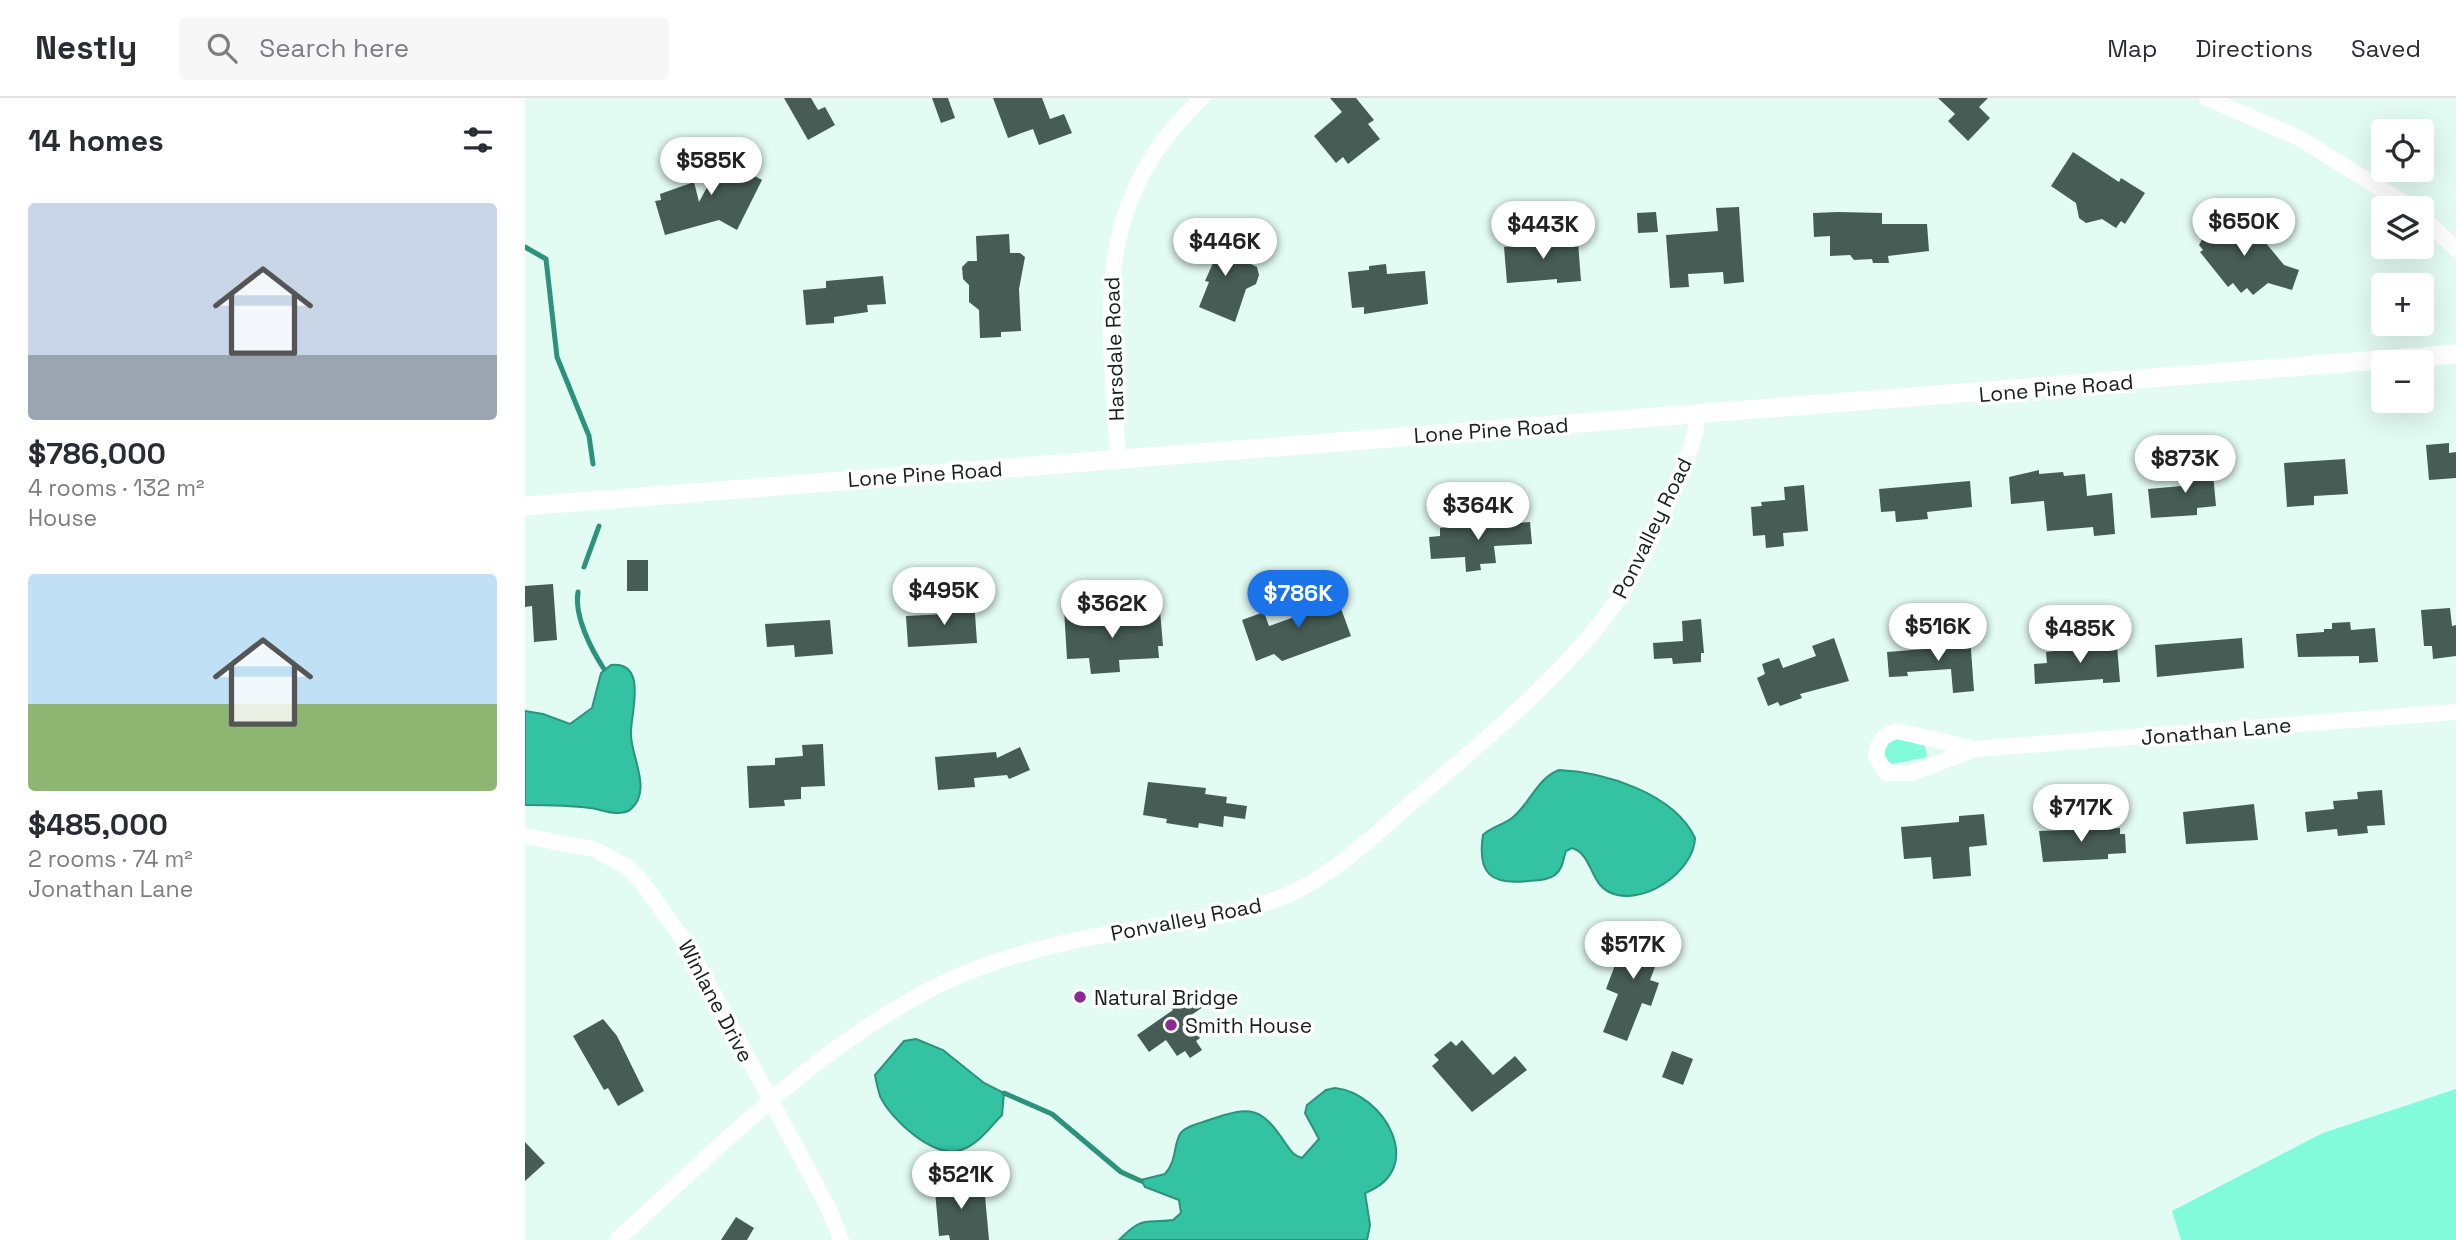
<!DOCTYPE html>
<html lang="en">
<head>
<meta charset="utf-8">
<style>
  body { margin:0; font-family:"Space Grotesk",sans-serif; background:#f7f7f7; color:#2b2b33; height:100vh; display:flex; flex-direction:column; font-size:26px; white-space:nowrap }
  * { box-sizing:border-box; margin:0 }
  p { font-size:23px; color:#7c7c81 }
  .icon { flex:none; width:38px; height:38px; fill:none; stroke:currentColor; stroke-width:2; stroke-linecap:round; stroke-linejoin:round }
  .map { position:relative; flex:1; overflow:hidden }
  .panel { display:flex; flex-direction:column; background:#fff; width:525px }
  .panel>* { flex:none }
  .tools { position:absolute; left:1846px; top:21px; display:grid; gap:14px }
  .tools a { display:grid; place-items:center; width:63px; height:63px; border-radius:7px; background:#fff; box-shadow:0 7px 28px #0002; font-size:35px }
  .price { position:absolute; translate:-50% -60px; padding:0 16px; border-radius:24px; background:#fff; color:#222; font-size:23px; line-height:46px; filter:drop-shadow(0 2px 4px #0008) }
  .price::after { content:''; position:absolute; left:50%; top:42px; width:21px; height:16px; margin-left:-10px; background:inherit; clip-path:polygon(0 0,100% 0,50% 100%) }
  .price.on { background:#1a73e8; color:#fff }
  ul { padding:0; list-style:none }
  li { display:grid; align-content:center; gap:14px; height:371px; padding:0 28px }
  li span { display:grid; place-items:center; height:217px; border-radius:7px; color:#555 }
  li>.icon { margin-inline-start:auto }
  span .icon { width:126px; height:126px; fill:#fffc; stroke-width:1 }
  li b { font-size:30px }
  h2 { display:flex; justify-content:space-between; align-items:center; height:84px; padding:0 28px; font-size:30px }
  header { display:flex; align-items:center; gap:42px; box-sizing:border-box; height:98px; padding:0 35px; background:#fff; border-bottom:2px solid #e1e1e2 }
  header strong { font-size:33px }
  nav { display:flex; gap:38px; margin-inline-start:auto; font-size:24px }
  .search { width:490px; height:63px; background:#f7f7f7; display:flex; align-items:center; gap:18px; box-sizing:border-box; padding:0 24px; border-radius:7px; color:#7c7c81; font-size:26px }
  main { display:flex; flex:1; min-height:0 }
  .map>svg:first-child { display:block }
</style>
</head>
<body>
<header>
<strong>Nestly</strong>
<div class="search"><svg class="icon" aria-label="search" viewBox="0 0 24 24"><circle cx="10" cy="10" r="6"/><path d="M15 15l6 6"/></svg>Search here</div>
<nav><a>Map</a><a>Directions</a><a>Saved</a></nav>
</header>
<main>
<section class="panel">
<h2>14 homes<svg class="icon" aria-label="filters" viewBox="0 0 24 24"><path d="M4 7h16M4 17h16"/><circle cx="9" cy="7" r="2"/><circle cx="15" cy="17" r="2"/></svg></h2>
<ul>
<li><span style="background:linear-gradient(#c9d6e8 70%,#9aa5b1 0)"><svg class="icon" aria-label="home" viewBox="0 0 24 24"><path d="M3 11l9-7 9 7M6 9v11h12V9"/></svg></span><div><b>$786,000</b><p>4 rooms · 132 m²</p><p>House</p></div></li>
<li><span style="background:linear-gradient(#bfe0f5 60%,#8fb573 0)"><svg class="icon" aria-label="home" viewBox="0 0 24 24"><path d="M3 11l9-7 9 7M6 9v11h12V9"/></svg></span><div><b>$485,000</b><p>2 rooms · 74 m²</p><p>Jonathan Lane</p></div></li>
</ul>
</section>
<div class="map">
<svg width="1931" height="1142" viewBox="0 0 1931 1142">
  <rect width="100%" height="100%" fill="#e2fbf3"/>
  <g fill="#81fbda">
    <path d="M1372,641L1400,648L1402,659L1367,666L1359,659C1360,650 1361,643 1372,641Z"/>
    <path d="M1931,991V1142H1656L1647,1113L1798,1035Z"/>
  </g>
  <g fill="#33c3a3" stroke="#2b927b" stroke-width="2">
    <path d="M86,567C125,563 104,620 106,638C107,660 127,693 106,711C103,714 96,715 91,715C83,715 74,711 65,710C43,707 22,707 0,707V613L18,616L45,626L67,610L76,575Z"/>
    <path d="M1034,672C1079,674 1149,695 1170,740C1169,774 1117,810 1084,794C1065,785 1067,756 1047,750L1041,753C1038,761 1038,771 1030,777C1022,783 1012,782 1003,783C966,787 952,776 958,737C966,729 978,727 987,720C1005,706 1012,680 1034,672Z"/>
    <path d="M391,941L418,952L459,985L479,995L477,1017C465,1029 453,1047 436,1052C409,1061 366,1022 355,998C353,991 351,983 350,977L379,943Z"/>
    <path d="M810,990C859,995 903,1071 840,1095L845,1127L842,1142H594C619,1117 619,1126 648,1122L656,1115L654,1102L620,1089L616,1082L640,1076C652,1062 648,1049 655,1036C660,1028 676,1025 684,1022C727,1007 736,1009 761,1046C766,1053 769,1058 777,1060L794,1041L780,1015L782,1007L801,992Z"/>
  </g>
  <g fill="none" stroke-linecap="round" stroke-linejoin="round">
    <g stroke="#2b927b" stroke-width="5">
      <path d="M0,149L21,161L32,259L64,338L68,366"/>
      <path d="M59,469L74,428"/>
      <path d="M53,494C49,518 66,551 79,571"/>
      <path d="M479,995L527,1016L596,1074L616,1083"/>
    </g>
  </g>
  <g fill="#465c55">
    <path d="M259,0H286L293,12L300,9L310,27L283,42Z"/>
    <path d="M407,0H423L430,20L416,25Z"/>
    <path d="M468,0H517L525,21L539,16L547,35L514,47L508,31L483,40Z"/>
    <path d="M805,0H831L849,22L843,26L855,41L823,66L818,59L811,65L789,38L817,14Z"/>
    <path d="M1413,0H1463L1454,9L1465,20L1443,43L1423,23L1430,16Z"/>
    <path d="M198,43L216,54L209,67L237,82L212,132L194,122L140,137L130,103L136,102L135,96L169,84L174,104L197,62L190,58Z"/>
    <path d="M1548,54L1594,84L1596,80L1620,95L1600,126L1596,123L1591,130L1577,121L1561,125L1554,120L1551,105L1526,88Z"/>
    <path d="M1214,109L1219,184L1199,186L1198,174L1163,176L1164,189L1145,190L1141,137L1193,133L1191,110Z"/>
    <path d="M1131,114L1133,134L1113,135L1112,115Z"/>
    <path d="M1313,114L1357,115V126H1402L1404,153L1363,158L1364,165H1348L1347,161L1329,162L1325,157L1305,158V138L1289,139L1288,115Z"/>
    <path d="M1701,120L1702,125L1711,122L1716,129L1720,125L1728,135L1731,133L1759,167L1774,172L1767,192L1743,185L1728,197L1722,190L1716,195L1708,185L1703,189L1675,154L1678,152L1674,147L1688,122Z"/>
    <path d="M484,136L485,155H495L500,159L494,191L496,233L476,234V239L455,240L454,212L444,204V187L438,181L437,169L443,163H452L451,138Z"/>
    <path d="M679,136L717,152L713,160L732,169L734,177L731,186L721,191L710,224L674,209L684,184L680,183L688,165L670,157Z"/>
    <path d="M1015,136L1025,146L1053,144L1056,183L1032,185V181L982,185L979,149L990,148V145L1002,144L1008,137Z"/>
    <path d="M861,166L862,176L900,173L903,206L839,216V209L827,210L823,174L844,172V168Z"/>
    <path d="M358,178L361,206L342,207L343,214L309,219V225L281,227L278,192L301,190V183Z"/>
    <path d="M1924,345V355L1931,354V380L1904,382L1901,347Z"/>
    <path d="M1820,361L1823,396L1789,398V407L1762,409L1759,365Z"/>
    <path d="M1687,365L1691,408L1672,410V417L1626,420L1623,391L1657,388V384L1667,383L1666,366Z"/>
    <path d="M1514,372V376L1538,374L1539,378L1560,376L1562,398L1587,395L1590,436L1569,438L1568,429L1522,433L1519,403L1486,406L1484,379Z"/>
    <path d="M1445,383L1447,409L1402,414L1403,421L1371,424L1370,413L1356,414L1354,391Z"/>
    <path d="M1279,387L1283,433L1258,435L1259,448L1241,450L1240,437L1228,438L1226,409L1237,408L1236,404L1260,402L1259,389Z"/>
    <path d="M968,422V427L1005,424L1007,446L969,448L971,465L955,466L956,472L941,474L940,459L906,461L904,439L915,438V430Z"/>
    <rect x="102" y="462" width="21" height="31"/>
    <path d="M28,486L32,542L9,544L7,508L0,509V488Z"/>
    <path d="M810,494L826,538L757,563L749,556L731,563L717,522L739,514L744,528L775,517L771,508Z"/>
    <path d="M449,501L452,545L383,549L381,518L421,516V509H429L428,502Z"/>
    <path d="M561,509L562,528L614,525L613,513L635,512L638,548H633L634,560L594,562L595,574L566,576L564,560L542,561L539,511Z"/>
    <path d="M1925,510L1927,528L1931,527V558L1908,561L1907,548H1899L1896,512Z"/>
    <path d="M1176,521L1179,555H1176V564L1148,566L1147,560L1129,561L1128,545L1158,543L1157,523Z"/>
    <path d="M305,522L308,556L270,559L269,547L242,549L240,526Z"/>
    <path d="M1825,524L1826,532L1850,530L1853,564L1834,565V558L1773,559L1771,536L1799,534V531H1807V525Z"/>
    <path d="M1445,538L1449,593L1428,595L1426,571L1382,574L1383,578L1364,579L1362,554L1424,549V540Z"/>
    <path d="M1309,540L1324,583L1275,596L1277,600L1255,608L1253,604L1243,608L1232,580L1240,576L1237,566L1254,560L1258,570L1291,558L1287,548Z"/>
    <path d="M1717,540L1719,570L1632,579L1630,547Z"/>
    <path d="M1578,546V549L1592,548L1595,584L1578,585V581L1510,586L1509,566L1522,565L1521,554Z"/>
    <path d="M298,646L300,688L276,689V701L259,702L260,708L224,710L222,668L250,667V660L278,658L277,647Z"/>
    <path d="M495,649L505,672L484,681L482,677L449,680L450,689L413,692L410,659L471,654L472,660Z"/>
    <path d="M623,684L681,690L680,696L702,699L701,705L722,708L720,721L699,718L698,729L674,725L673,730L641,725L642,721L618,717Z"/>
    <path d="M1857,692L1860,727L1842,728L1843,735L1813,738L1812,731L1782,734L1780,714L1809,711L1808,703L1833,701L1832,694Z"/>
    <path d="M1729,706L1733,742L1661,746L1658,714Z"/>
    <path d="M1459,716L1462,747L1444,749L1446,778L1408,781L1406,759L1379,761L1376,729L1434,724V718Z"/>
    <path d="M1595,730V736H1600L1601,755L1583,756V761L1518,764L1514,733Z"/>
    <path d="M1104,830L1140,843L1125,882L1134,885L1126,908L1117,905L1102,943L1078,934L1093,896L1081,891Z"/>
    <path d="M667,894L678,909L662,920L675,940L671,943L677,952L665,960L660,953L652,958L641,942L624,954L612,937L648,912L645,908Z"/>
    <path d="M78,921L92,938L119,993L93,1008L83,990L79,992L48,938Z"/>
    <path d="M937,942L968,977L990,958L1002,972L947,1014L907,968L914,962L909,957L926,943L931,948Z"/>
    <path d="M1147,953L1168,961L1158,987L1137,979Z"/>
    <path d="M0,1044L20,1065L0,1083Z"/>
    <path d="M440,1078L442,1090L454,1089L455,1099L460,1098L464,1142H425L424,1137L414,1138L410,1093L417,1092L416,1080Z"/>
    <path d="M211,1119L229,1130L222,1142H196Z"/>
  </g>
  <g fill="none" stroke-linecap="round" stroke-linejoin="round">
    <g stroke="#fff" stroke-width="16">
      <path d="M1682,0L1774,40L1887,110"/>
      <path d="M1897,119L1931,151"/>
      <path d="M593,361C585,219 562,108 677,0"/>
      <path d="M1450,651L1373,633C1358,636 1353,643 1351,658L1361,675H1387L1450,651L1931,614"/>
      <path d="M0,738L69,751L102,769L116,783L164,850L304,1111L316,1142"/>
      <path d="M92,1142C195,1049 295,944 422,883C478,857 540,843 601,833C650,825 700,820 747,803C804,783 848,738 892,700C959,642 1033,583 1086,511C1110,478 1127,440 1143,404C1156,375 1169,349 1173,317"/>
    </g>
    <path stroke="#fff" stroke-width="19" d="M0,408L1931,256"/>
  </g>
  <g fill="#8a2a94" stroke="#fff" stroke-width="2.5">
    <circle cx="555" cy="899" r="7"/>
    <circle cx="646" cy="927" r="7"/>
  </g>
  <g text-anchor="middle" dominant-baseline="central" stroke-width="7" stroke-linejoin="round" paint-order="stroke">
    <g font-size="21" fill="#17201d" stroke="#fff">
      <text transform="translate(589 251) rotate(-92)">Harsdale Road</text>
      <text transform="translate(1531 290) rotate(-5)">Lone Pine Road</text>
      <text transform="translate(966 332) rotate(-4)">Lone Pine Road</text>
      <text transform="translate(400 376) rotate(-4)">Lone Pine Road</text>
      <text transform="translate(1127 430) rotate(-64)">Ponvalley Road</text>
      <text transform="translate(1691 633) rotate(-5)">Jonathan Lane</text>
      <text transform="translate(661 821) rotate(-11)">Ponvalley Road</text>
      <text transform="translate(191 903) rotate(62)">Winlane Drive</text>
    </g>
    <g font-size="21" fill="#17201d" stroke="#fff" text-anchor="start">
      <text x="569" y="899">Natural Bridge</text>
      <text x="660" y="927">Smith House</text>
    </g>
  </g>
</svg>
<div class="tools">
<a><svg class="icon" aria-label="locate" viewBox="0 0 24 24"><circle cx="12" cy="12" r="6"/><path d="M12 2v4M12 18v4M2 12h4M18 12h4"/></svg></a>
<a><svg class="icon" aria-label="layers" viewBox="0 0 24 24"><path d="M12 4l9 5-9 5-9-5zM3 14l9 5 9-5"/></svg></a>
<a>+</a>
<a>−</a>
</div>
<b class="price" style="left:186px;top:99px">$585K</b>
<b class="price" style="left:1719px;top:160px">$650K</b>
<b class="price" style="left:1018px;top:163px">$443K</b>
<b class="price" style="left:700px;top:180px">$446K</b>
<b class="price" style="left:1660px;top:397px">$873K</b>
<b class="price" style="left:953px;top:444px">$364K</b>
<b class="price" style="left:419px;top:529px">$495K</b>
<b class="price on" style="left:773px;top:532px">$786K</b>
<b class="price" style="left:587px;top:542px">$362K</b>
<b class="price" style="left:1413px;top:565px">$516K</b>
<b class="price" style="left:1555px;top:567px">$485K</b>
<b class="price" style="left:1556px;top:746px">$717K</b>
<b class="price" style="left:1108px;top:883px">$517K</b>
<b class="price" style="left:436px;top:1113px">$521K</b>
</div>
</main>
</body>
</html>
